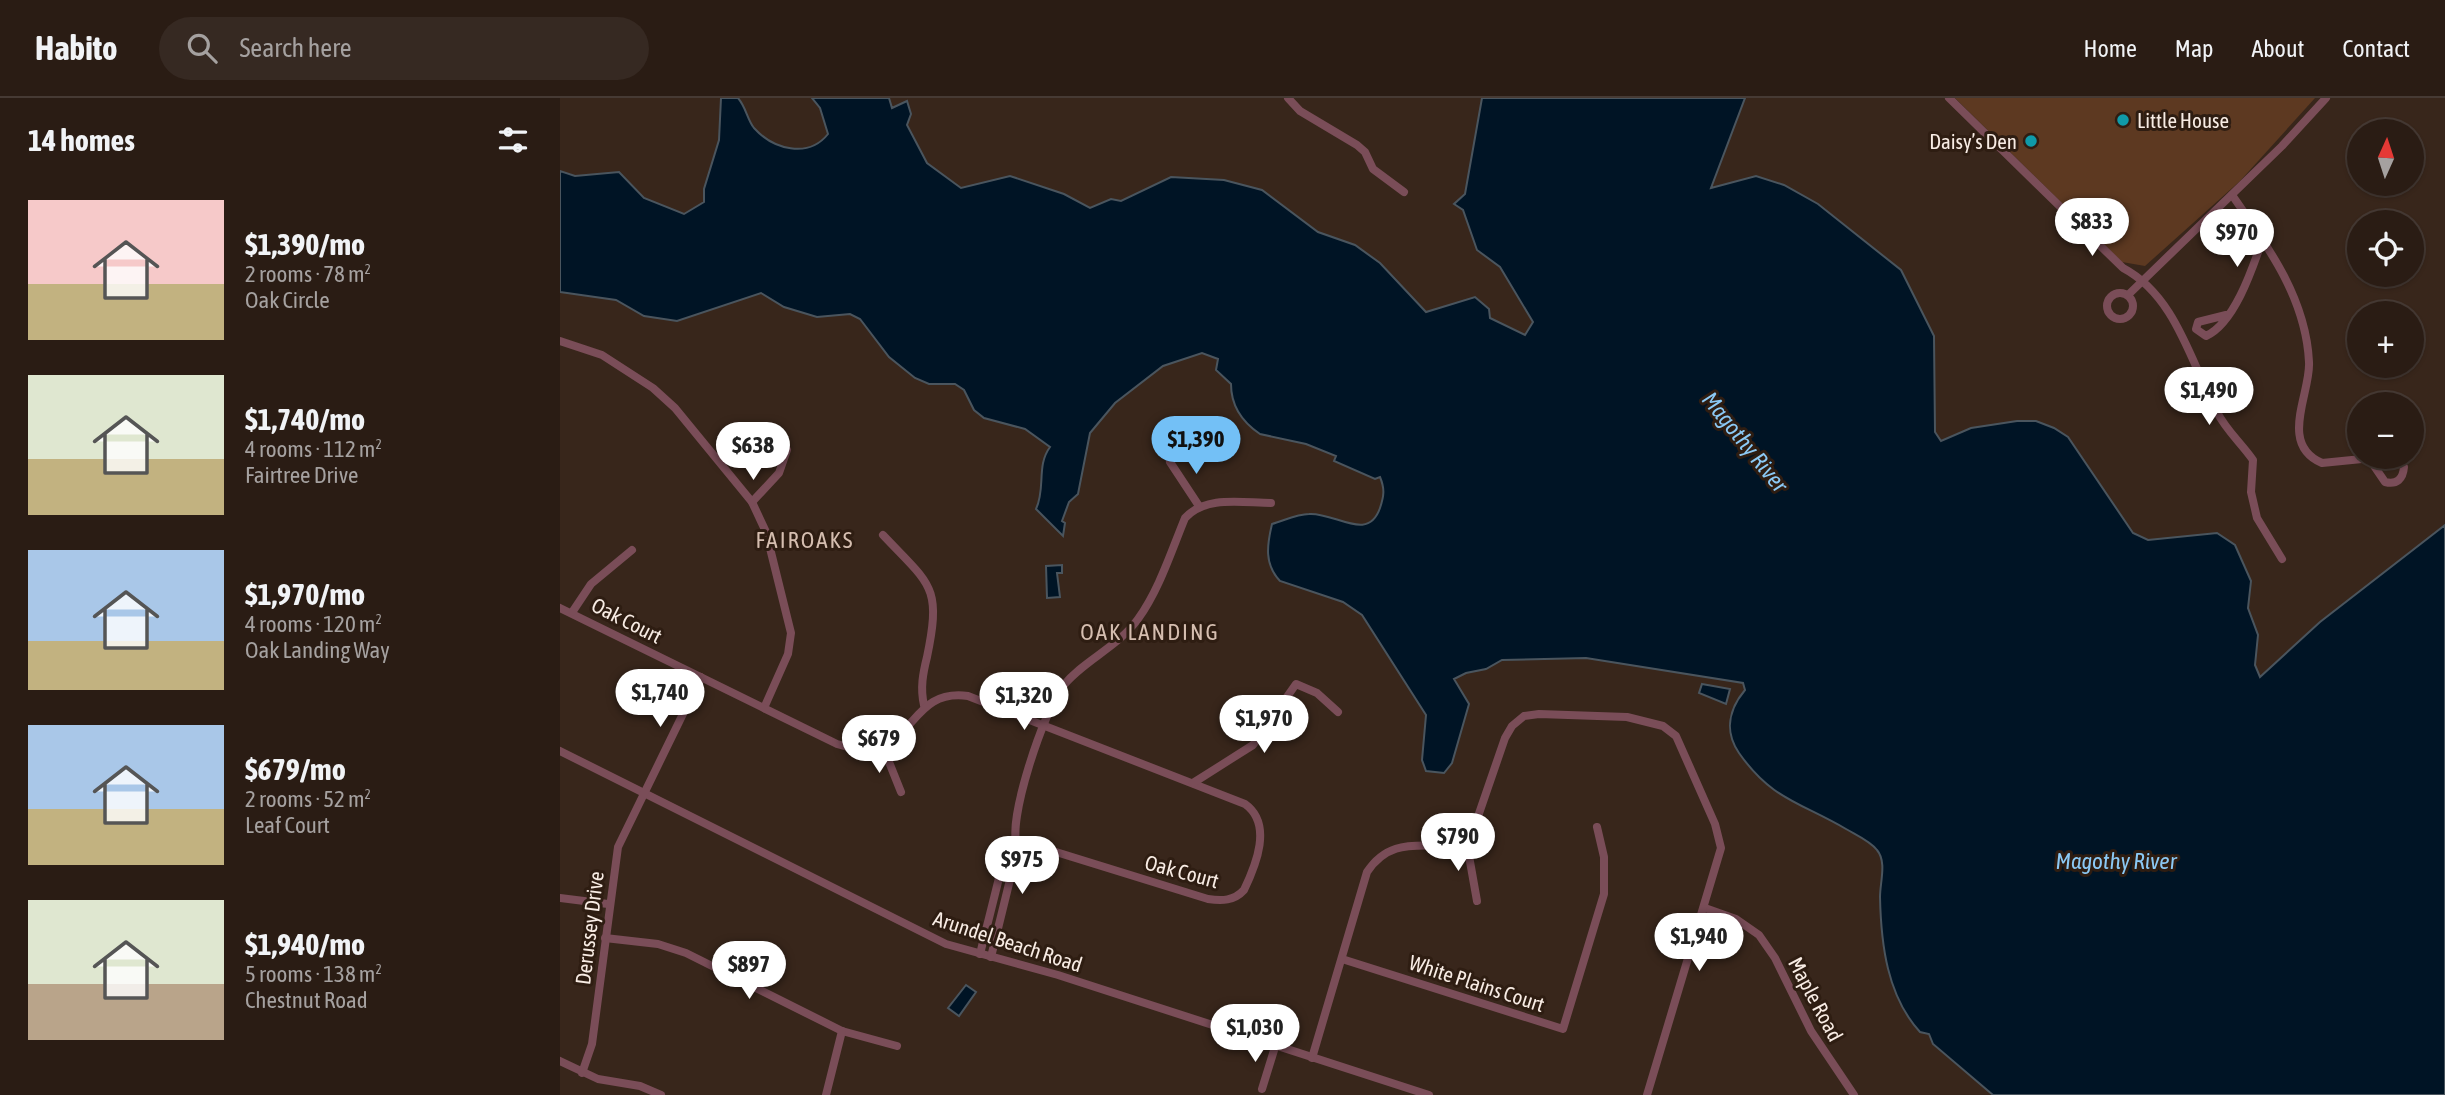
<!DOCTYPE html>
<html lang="en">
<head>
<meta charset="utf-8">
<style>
  body { margin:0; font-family:"Asap Condensed",sans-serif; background:#362922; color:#f1f3f6; height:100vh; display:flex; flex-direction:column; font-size:26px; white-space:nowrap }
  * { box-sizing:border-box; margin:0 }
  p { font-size:23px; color:#a5a1a0 }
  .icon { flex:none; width:38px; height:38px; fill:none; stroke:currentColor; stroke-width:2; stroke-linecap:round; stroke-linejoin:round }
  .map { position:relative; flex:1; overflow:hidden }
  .drawer { display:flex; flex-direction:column; background:#2a1c14; width:560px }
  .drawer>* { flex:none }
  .needle { width:46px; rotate:3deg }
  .controls { position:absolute; left:1787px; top:21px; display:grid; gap:14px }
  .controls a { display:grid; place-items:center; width:77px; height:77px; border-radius:50%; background:#2a1c14; box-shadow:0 2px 5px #0004,0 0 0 2px #463a34; font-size:35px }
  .price { position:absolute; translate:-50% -60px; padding:0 16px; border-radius:24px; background:#fff; color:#222; font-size:23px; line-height:46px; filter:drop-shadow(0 2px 4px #0008) }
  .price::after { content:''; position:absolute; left:50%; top:42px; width:21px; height:16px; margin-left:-10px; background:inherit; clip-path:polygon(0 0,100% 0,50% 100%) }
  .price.selected { background:#73c0f6; color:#111 }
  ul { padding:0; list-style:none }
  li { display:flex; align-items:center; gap:21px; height:175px; padding:0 28px }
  li span { display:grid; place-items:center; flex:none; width:196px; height:140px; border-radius:0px; color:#555 }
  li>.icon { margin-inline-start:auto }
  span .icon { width:84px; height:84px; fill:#fffc; stroke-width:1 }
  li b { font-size:30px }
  h2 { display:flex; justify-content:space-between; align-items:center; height:84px; padding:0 28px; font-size:30px }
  header { display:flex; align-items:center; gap:42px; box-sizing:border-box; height:98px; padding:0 35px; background:#2a1c14; border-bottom:2px solid #463a34 }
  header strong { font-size:33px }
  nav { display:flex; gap:38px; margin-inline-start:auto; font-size:24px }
  .search { width:490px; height:63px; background:#362922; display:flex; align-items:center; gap:18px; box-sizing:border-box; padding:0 24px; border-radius:38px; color:#a5a1a0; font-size:26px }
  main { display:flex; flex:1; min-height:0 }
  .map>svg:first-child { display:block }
</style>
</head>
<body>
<header>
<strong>Habito</strong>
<div class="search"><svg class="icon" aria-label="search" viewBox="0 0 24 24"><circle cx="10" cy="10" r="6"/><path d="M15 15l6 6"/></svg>Search here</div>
<nav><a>Home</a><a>Map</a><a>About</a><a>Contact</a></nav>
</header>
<main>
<section class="drawer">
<h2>14 homes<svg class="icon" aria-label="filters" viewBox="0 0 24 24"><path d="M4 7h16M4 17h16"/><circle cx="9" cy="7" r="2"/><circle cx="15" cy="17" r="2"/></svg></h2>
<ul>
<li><span style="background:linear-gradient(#f6c9c9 60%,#c2b280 0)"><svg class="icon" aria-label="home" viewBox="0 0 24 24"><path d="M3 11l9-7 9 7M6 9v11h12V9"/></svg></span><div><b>$1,390/mo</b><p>2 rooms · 78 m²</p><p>Oak Circle</p></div></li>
<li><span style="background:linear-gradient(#dfe7d0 60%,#c2b280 0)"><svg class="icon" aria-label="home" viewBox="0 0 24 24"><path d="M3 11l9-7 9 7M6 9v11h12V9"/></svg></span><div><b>$1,740/mo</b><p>4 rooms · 112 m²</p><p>Fairtree Drive</p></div></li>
<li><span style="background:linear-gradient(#a9c7e8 65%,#c2b280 0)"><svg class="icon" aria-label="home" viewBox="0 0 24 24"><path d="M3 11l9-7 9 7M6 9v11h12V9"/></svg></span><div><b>$1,970/mo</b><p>4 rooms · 120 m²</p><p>Oak Landing Way</p></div></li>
<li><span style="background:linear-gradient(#a9c7e8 60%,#c2b280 0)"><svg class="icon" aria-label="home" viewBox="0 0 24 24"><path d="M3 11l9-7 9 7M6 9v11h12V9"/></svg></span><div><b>$679/mo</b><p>2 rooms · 52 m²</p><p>Leaf Court</p></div></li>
<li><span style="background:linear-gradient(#dfe7d0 60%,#b9a48a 0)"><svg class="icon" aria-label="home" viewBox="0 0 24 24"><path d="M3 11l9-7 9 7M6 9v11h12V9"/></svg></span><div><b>$1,940/mo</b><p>5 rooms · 138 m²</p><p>Chestnut Road</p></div></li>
</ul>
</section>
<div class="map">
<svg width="1885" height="997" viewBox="0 0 1885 997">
  <rect width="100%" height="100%" fill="#38261b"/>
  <path fill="#5d3921" d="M1395,0H1755L1680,83L1585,168L1562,164Z"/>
  <g fill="#001425" stroke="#4a555e" stroke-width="2">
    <path d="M161,0H178C186,9 187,21 194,30C213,51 248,61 268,36L260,10L252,0H329L332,10L347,3L351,16L347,27L367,65L401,90L450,78L504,96L530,110L551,101L561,103L611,79L664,82L702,92L758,134L795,147L820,165L866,214L915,199L929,211L930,220L965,237L973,224L940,169L917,152L903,112L894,106L905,96L922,0H1185L1151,90L1196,78L1224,87L1258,106L1341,172L1374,238L1375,334L1381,343L1411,330L1457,323H1476L1494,330L1508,339L1573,435L1588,442L1657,435L1675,447L1691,483L1688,510L1698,537L1695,567L1700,579L1760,524L1885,427V997H1433L1373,946L1369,936L1360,934C1327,898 1321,846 1320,799C1320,784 1327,764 1317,752C1310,743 1296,737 1286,731C1240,704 1212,702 1179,655C1164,633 1169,611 1185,592L1183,585L1026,560L942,562L926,571L906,575L894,581L909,606L892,665L884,675L866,673L862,662L866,617L802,517L783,504L720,483C704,466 707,447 712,426C723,423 737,416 749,416C775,414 808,445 820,410C824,398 825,391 820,379L815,381L774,363L776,358L746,346L700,336C682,324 671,307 671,286L656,272L658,261L642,255L603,268L555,305L530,335L518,396L509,404L502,423L505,425L503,438L476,411C486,390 476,368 490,349L465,331L424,320L414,312L404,292L395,286H369L355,280L329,259L300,221L290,216L257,219L224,209L201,195L117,223L84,218L56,202L0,194V73L15,78L59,74L84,100L124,116L144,104V91L159,42Z"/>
    <path d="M502,467V475H497L500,499L487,500L486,468Z"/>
    <path d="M1142,586L1170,591L1166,606L1139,595Z"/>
    <path d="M406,887L416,894L399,918L388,910Z"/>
  </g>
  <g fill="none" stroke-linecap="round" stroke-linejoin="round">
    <g stroke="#7a4d58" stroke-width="8">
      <path d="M728,0L740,13L797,47L805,54L813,71L844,94"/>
      <path d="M1389,0L1563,170C1616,198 1631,265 1657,314C1666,332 1681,345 1693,362L1691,394L1697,420L1722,461"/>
      <path d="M1672,97C1707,147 1746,200 1749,264C1751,295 1718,346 1762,365L1822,359"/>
      <circle cx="1560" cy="208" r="13"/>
      <path d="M1568,197L1722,48L1766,0"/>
      <path d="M1666,217L1638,224L1636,231L1646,238C1675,225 1693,169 1703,140"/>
      <path d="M0,243L42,257L93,290L115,310L192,404L206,434L231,535L228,556L204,610"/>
      <path d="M1810,362L1825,384C1837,387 1843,381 1844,369L1836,359"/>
      <path d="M610,364L639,408"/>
      <path d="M192,404L219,375L227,352"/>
      <path d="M323,437C370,487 382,487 367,559C363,575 360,590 364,607"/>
      <path d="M0,510L277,646C358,671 342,589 408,598L685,706C713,726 696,767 684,792C674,803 662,803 648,801L454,741"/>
      <path d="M13,513L31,486L72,452"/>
      <path d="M323,649L341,694"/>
      <path d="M0,653L386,846L498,877L869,997"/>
      <path d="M633,685L693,647L736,586L757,595L778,614"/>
      <path d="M906,741L917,803"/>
      <path d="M0,800L48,806"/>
      <path d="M1145,810L1176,821L1199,837L1215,860L1251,933L1294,997"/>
      <path d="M45,840L98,846L126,855L282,933L337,948"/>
      <path d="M420,856L447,748L454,741"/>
      <path d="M431,859L458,749C445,727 485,610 503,588C524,562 557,550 578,521C599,492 611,454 625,420C646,397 683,405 711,405"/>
      <path d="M782,861L1003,931L1044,796V759L1037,729"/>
      <path d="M752,960L807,774C840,724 888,768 914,730L945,640L952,628L964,618L979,616L1067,619L1103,628L1116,638L1155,726L1161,750L1087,997"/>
      <path d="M0,963L38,981L80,988L101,997"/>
      <path d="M22,975L32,946L58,749L141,579"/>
      <path d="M702,991L715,949"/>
      <path d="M266,997L282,933"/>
    </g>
  </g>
  <g fill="#0f9aa8" stroke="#2e1d12" stroke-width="2.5">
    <circle cx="1563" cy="22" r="7"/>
    <circle cx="1471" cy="43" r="7"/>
  </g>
  <g text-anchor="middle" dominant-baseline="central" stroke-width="6" stroke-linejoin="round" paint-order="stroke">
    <g font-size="21" fill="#f8ece4" stroke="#2e1d12" text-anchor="start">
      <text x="1577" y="22">Little House</text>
      <text x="1457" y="43" text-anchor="end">Daisy’s Den</text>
    </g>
    <g font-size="21" fill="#f8ece4" stroke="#2e1d12">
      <text transform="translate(67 522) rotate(27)">Oak Court</text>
      <text transform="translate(622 773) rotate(15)">Oak Court</text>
      <text transform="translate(29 830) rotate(-83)">Derussey Drive</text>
      <text transform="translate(448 843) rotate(18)">Arundel Beach Road</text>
      <text transform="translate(917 885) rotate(18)">White Plains Court</text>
      <text transform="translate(1256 901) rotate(62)">Maple Road</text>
    </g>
    <g font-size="23" font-style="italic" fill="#8bc9f5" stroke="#2e1d12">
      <text transform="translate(1185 344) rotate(51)">Magothy River</text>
      <text x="1556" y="763">Magothy River</text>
    </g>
    <g font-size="23" letter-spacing="2" fill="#d5beb0" stroke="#2e1d12">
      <text x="245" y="442">FAIROAKS</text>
      <text x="590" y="534">OAK LANDING</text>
    </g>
  </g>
</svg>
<div class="controls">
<a><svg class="needle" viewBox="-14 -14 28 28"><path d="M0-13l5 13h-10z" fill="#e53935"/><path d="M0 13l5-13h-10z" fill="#a5a1a0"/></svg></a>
<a><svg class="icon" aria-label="locate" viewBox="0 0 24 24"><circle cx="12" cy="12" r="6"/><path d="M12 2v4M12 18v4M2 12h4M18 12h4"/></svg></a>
<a>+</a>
<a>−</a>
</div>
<b class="price" style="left:1532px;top:160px">$833</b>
<b class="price" style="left:1677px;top:171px">$970</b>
<b class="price" style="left:1649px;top:329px">$1,490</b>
<b class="price selected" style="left:636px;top:378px">$1,390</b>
<b class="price" style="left:193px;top:384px">$638</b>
<b class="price" style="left:100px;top:631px">$1,740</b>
<b class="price" style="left:464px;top:634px">$1,320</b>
<b class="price" style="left:704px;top:657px">$1,970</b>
<b class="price" style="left:319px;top:677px">$679</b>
<b class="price" style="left:898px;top:775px">$790</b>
<b class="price" style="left:462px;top:798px">$975</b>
<b class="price" style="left:1139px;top:875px">$1,940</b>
<b class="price" style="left:189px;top:903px">$897</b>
<b class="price" style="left:695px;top:966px">$1,030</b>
</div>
</main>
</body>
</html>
